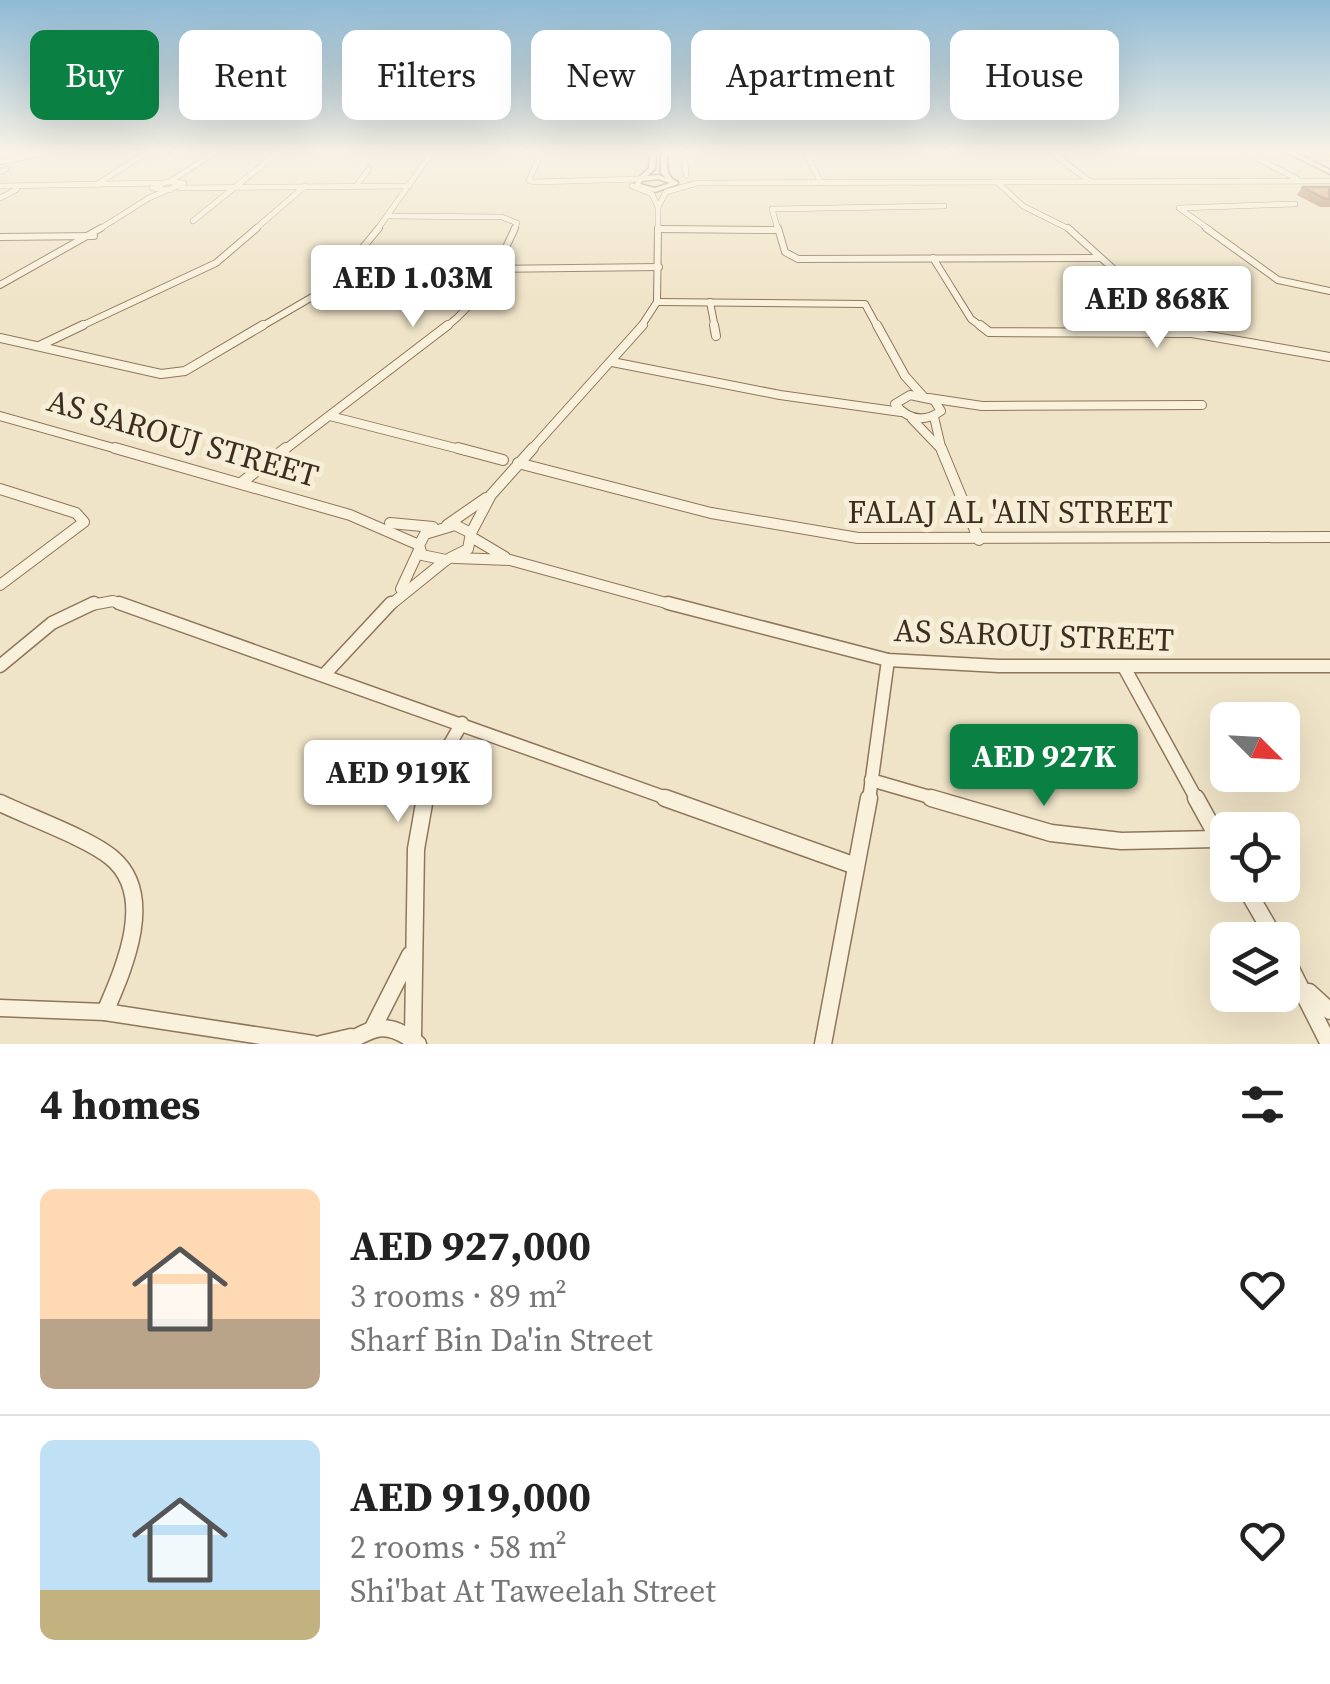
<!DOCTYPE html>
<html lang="en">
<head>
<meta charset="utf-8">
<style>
  body { margin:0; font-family:"Source Serif 4",serif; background:#f6f6f6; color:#222; height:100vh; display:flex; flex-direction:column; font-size:38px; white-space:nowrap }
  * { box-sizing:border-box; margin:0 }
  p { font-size:32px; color:#767676 }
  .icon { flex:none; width:55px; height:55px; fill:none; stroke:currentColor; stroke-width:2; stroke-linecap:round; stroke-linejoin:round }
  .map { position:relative; height:1044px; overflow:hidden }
  .side { display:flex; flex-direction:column; background:#fff; flex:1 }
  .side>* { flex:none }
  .hud { position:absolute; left:30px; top:30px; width:1270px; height:90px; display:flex; gap:20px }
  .needle { width:65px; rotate:114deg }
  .fabs { position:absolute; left:1210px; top:702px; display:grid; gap:20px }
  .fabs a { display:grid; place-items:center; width:90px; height:90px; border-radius:15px; background:#fff; box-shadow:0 10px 40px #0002; font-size:50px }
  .price { position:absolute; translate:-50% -85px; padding:0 22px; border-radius:10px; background:#fff; color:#222; font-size:32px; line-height:65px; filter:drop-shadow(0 2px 5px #0008) }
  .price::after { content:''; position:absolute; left:50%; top:60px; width:30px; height:22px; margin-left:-15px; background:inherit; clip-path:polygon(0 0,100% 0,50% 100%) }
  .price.current { background:#0b8043; color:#fff }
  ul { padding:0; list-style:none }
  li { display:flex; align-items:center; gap:30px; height:250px; padding:0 40px }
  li+li { border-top:2px solid #e0e0e0 }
  li span { display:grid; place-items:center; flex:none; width:280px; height:200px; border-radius:15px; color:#555 }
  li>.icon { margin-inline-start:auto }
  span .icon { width:120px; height:120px; fill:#fffc; stroke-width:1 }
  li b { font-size:42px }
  h2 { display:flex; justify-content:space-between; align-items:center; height:120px; padding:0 40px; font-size:42px }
  .chip { padding:0 35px; border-radius:15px; background:#fff; box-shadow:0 10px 40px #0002; font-size:35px; line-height:90px }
  .chip.current { background:#0b8043; color:#fff }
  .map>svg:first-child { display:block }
</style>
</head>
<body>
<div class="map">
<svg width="1330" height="1044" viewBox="0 0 1330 1044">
  <rect width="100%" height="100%" fill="#f0e4c8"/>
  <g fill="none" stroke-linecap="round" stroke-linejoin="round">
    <g stroke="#8d765c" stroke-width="6">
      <g id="minor-far5">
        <path d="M542,151L529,180L534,182L640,179"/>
        <path d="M684,151L686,175"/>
        <path d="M805,151L821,183"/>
        <path d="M1050,151L1089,181"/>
        <path d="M1244,151L1297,179"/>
        <path d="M1312,158H1330"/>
        <path d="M0,162L55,151"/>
        <path d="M0,172L6,169"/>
        <path d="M172,180L218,151"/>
        <path d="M997,182L1023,206L1071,230"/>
        <path d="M96,185L149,151"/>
        <path d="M0,186L159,183"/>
        <path d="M356,186L369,169"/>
        <path d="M632,186L652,194L658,207"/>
        <path d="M180,188L409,186"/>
        <path d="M0,198L17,189"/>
        <path d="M388,216L502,217L517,223L514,230"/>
        <path d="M193,221L280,151"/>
        <path d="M659,229L776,230"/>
        <path d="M98,230L149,198L184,183L167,182L152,188L170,190"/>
        <path d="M254,230L305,186"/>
        <path d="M377,230L433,151"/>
        <path d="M658,230V207L666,192L697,183L1330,181"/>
        <path d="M778,230L772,209L944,206"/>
        <path d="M1210,230L1179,208L1295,204"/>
      </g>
    </g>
    <g stroke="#8d765c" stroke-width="8">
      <g id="minor-far4">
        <path d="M778,228L785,252L798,259L1099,258"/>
        <path d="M1068,228L1179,328"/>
        <path d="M1206,228L1278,280L1330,291"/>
        <path d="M659,229L776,230"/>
        <path d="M0,237L94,236"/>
        <path d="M933,258L971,319L983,328"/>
        <path d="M497,269L659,267"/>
        <path d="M0,285L101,228"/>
        <path d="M657,302L865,304L878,328"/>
        <path d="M710,302L715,328"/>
        <path d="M77,328L216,263L257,228"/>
        <path d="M259,328L331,286L379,228"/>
        <path d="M445,328C480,301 497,268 515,228"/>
        <path d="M640,328L657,302L658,228"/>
      </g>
    </g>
    <g stroke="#8d765c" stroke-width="10">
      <g id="minor-far3">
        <path d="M714,325L716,336"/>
        <path d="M877,325L905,376L923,396"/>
        <path d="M980,325L989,332L1192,333L1330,357"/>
        <path d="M1176,325L1183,332"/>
        <path d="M0,338L161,374L185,371L263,325"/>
        <path d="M39,346L83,325"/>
        <path d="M612,362L780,395L901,412"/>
        <path d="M910,395L934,400L941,411C924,423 908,420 895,404Z"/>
        <path d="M929,398L982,406L1202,405"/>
        <path d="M0,416L124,451"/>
        <path d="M330,416L467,451"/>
        <path d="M934,417L942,451"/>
        <path d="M912,419L938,446"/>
        <path d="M283,451L448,325"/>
        <path d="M530,451L643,325"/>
      </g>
    </g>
    <g stroke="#8d765c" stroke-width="12">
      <g id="minor-far2">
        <path d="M115,448L350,515L419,545"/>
        <path d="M458,448L503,460"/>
        <path d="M941,448L979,540"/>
        <path d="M518,463L711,513L858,538L1330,537"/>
        <path d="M241,483L286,448"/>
        <path d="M0,489L76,513L84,522L0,585"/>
        <path d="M390,523L433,527"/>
        <path d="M447,525L486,498"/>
        <path d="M455,525L471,533L468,549L446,560L422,555L419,545L425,534Z"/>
        <path d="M471,533L491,495L533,448"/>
        <path d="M473,538L505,557"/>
        <path d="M455,558L510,560L677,606"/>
        <path d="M401,589L419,550"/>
        <path d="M86,606L113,601L126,606"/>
        <path d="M389,606L446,560"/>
      </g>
    </g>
    <g stroke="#8d765c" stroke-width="15">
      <g id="minor-far1">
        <path d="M119,603L672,800"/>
        <path d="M668,603L888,660L999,666H1330"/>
        <path d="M0,666L52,623L94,603"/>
        <path d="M1124,667L1197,800"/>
        <path d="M324,675L391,603"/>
        <path d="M871,780L940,800"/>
        <path d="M425,800L428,782L462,723"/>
        <path d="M869,800L888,660"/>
      </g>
    </g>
    <g stroke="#8d765c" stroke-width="19">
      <g id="minor">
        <path d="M665,798L853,865"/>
        <path d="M931,798L1051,833L1121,841L1217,839"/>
        <path d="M1196,798L1228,856"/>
        <path d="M0,803C29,817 90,839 112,858C157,896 123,970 105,1012"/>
        <path d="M1244,885L1276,940"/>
        <path d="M1282,951L1329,1044"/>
        <path d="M1309,992L1330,1011"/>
        <path d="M0,1008L105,1012L313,1044"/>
        <path d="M374,1026L410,955"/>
        <path d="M413,1036L416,849L425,798"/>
        <path d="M321,1044L351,1037"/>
        <path d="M345,1044C376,1025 388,1021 418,1044"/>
        <path d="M823,1044L869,798"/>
      </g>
    </g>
    <g stroke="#8d765c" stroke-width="3">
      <g id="tertiary">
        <path d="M650,151H656L655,169L647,176L658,175L666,178L661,173V151H667C667,165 665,177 678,182V184L655,192L634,186L638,178L649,168ZM658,179L670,183L655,188L640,184L642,181Z"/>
        <path d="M1284,151H1292L1330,170V174Z"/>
      </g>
    </g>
    <use href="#minor-far5" stroke="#faf1dc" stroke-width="5"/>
    <use href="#minor-far4" stroke="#faf1dc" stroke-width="6"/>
    <use href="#minor-far3" stroke="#faf1dc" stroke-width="8"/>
    <use href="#minor-far2" stroke="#faf1dc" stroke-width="10"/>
    <use href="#minor-far1" stroke="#faf1dc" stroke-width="12"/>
    <use href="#minor" stroke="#faf1dc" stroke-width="16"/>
    <use href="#tertiary" fill="#faf1dc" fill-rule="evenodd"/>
  </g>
  <path fill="#b2896c" d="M1302,187H1330V207H1320L1297,195Z"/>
  <path fill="#cf9f7d" stroke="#916f58" stroke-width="2.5" d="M1302,187H1329L1330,199H1325Z"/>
  <linearGradient id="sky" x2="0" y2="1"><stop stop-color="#8fbad6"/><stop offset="0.51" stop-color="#f8f3e6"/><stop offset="1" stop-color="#f8f3e6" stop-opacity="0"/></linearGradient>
  <rect width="1330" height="298" fill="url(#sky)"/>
  <g text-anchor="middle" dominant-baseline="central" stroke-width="10" stroke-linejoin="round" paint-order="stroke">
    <g font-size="32" fill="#3d2e20" stroke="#f7eed8">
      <text transform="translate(183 438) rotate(16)">AS SAROUJ STREET</text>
      <text x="1010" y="512">FALAJ AL 'AIN STREET</text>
      <text transform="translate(1034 635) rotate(2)">AS SAROUJ STREET</text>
    </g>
  </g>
</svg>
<div class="fabs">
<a><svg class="needle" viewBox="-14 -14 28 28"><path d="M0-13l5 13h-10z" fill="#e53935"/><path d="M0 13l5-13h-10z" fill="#767676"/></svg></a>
<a><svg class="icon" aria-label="locate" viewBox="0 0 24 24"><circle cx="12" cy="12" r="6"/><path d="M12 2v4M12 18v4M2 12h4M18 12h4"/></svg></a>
<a><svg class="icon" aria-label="layers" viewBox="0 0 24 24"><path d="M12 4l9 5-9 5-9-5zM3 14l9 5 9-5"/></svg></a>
</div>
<b class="price" style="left:413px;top:330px">AED 1.03M</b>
<b class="price" style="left:1157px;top:351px">AED 868K</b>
<b class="price current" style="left:1044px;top:809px">AED 927K</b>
<b class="price" style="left:398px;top:825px">AED 919K</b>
<div class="hud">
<a class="chip current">Buy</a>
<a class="chip">Rent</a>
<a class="chip">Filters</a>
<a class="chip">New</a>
<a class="chip">Apartment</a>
<a class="chip">House</a>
</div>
</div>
<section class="side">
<h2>4 homes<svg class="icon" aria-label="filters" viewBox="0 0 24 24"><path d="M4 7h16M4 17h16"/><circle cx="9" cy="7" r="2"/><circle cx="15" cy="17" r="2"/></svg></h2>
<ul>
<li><span style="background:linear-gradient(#ffd9b3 65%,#b9a48a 0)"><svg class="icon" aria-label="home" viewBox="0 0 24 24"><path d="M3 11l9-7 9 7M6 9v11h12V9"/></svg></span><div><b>AED 927,000</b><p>3 rooms · 89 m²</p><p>Sharf Bin Da'in Street</p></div><svg class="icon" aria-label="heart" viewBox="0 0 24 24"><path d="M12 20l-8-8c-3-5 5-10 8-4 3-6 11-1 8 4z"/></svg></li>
<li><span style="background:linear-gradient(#bfe0f5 75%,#c2b280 0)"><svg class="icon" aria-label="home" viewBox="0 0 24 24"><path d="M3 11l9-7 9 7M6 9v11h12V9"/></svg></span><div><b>AED 919,000</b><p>2 rooms · 58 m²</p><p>Shi'bat At Taweelah Street</p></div><svg class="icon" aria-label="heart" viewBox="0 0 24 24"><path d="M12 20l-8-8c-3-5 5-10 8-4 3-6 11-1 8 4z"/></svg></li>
</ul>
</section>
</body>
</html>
